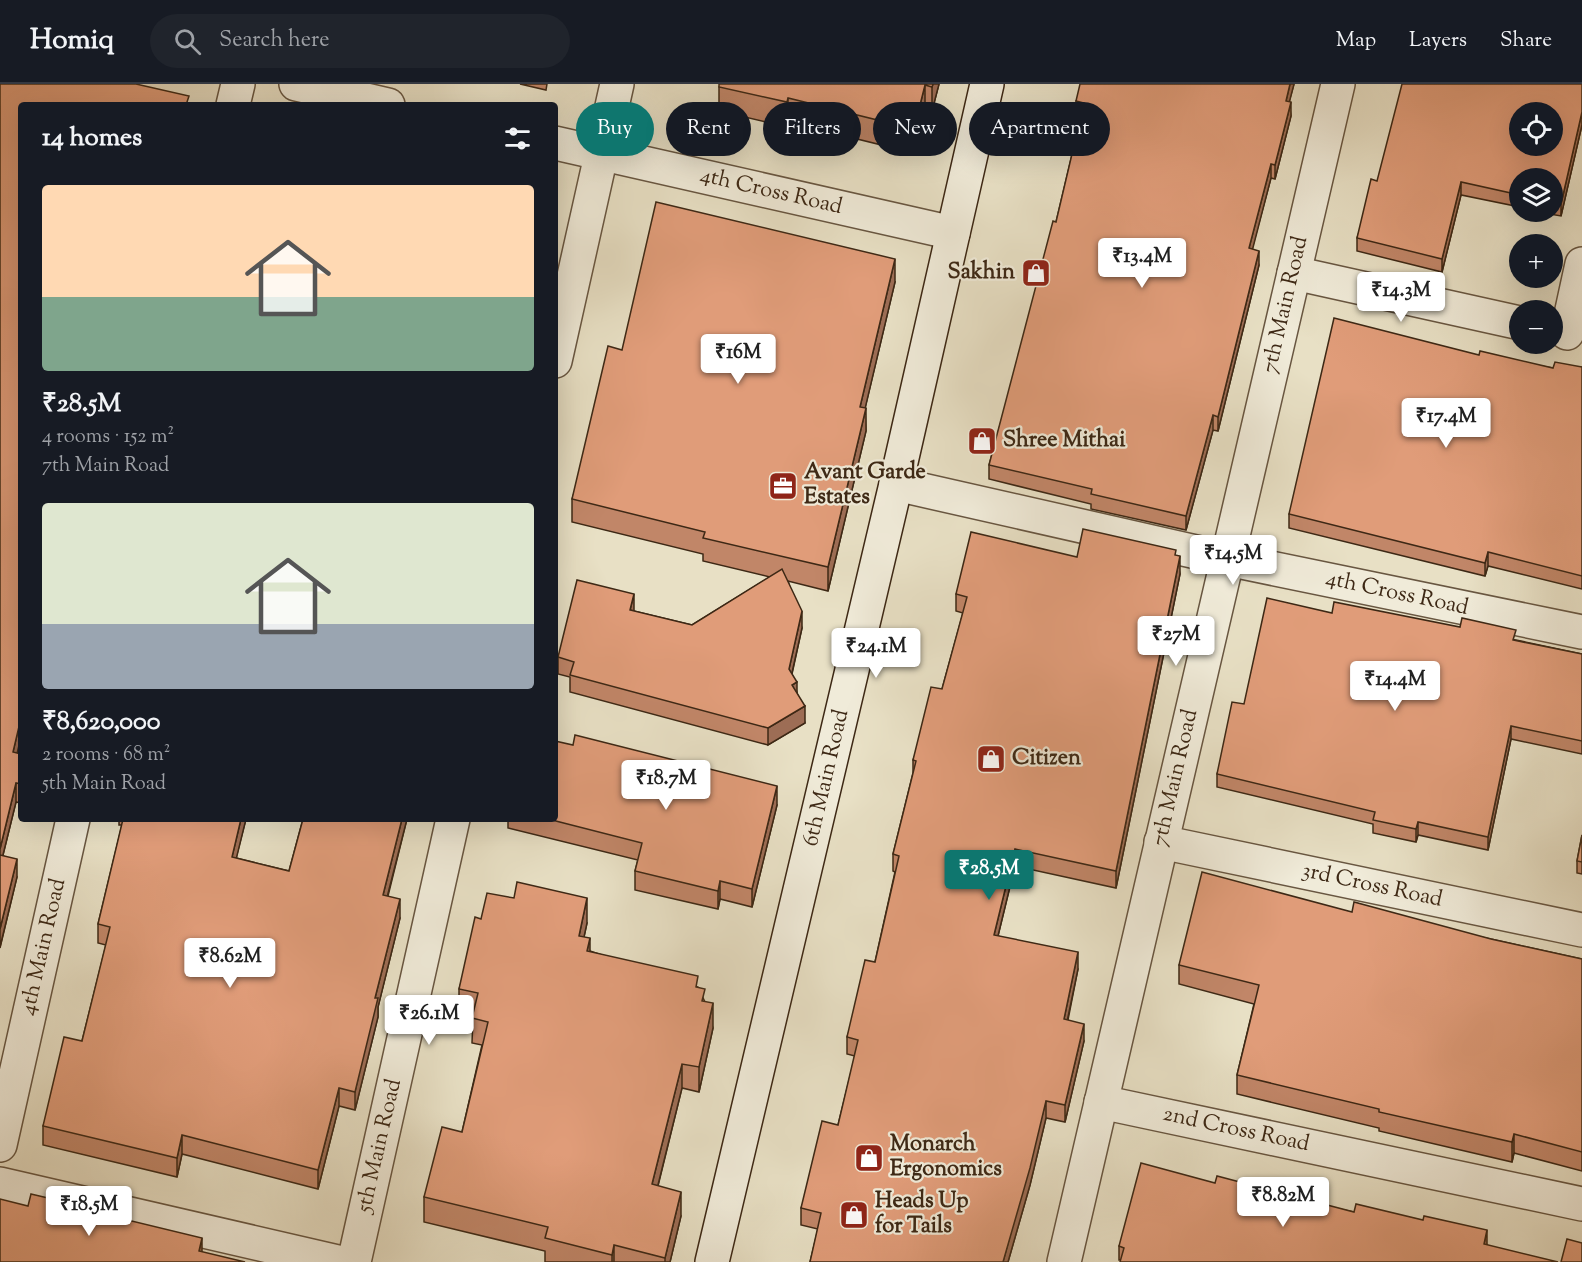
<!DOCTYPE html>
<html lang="en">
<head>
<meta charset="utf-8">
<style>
  body { margin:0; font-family:"Sorts Mill Goudy",serif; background:#20242c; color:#f1f3f6; height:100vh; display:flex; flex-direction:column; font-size:22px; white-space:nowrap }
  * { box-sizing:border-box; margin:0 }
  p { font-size:20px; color:#9ea1a6 }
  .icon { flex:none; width:33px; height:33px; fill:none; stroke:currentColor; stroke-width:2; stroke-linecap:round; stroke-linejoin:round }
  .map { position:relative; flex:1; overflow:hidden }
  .panel { position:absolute; left:18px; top:18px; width:540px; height:720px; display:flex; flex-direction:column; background:#171b24; border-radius:6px; box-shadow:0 6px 24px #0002 }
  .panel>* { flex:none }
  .hud { position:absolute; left:576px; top:18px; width:570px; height:54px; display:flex; gap:12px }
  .fabs { position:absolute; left:1509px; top:18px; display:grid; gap:12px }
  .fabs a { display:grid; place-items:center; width:54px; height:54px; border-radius:50%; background:#171b24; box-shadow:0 6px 24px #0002; font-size:30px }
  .price { position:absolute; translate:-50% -51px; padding:0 14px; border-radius:6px; background:#fff; color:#222; font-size:20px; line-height:39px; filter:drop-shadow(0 2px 3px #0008) }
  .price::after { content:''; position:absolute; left:50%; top:36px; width:18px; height:14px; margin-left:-9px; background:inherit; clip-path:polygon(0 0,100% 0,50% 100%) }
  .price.on { background:#0f766e; color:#fff }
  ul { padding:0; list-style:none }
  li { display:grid; align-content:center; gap:12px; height:318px; padding:0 24px }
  li span { display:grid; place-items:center; height:186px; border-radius:6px; color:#555 }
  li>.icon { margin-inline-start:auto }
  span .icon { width:108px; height:108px; fill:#fffc; stroke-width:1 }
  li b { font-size:26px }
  h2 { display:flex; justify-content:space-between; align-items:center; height:72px; padding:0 24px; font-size:26px }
  .pill { padding:0 21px; border-radius:27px; background:#171b24; box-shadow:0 6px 24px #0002; font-size:21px; line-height:54px }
  .pill.on { background:#0f766e; color:#fff }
  header { display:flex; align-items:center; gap:36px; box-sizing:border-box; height:84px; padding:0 30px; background:#171b24; border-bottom:2px solid #363941 }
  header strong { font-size:28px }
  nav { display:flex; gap:33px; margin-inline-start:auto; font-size:21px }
  .search { width:420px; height:54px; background:#20242c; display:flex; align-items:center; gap:15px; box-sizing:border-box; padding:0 21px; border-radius:33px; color:#9ea1a6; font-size:22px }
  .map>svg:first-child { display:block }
</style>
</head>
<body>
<header>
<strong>Homiq</strong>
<div class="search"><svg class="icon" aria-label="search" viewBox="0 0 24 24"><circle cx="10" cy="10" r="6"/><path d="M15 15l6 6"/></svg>Search here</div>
<nav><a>Map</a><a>Layers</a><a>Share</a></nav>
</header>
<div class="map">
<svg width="1582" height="1178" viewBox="0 0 1582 1178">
  <rect width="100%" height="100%" fill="#e8e0c5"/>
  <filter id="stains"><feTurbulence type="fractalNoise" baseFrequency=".00333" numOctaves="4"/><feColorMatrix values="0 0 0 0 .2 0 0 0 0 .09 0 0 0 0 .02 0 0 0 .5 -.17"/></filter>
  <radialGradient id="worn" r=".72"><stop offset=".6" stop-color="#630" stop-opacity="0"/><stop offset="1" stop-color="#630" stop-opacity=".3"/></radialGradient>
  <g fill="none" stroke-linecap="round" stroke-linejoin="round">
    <g stroke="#685641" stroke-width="36">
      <g id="street">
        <path d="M296,0L388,21"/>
        <path d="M233,21L238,0"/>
        <path d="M555,59L953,149"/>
        <path d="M1294,189L1520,239"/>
        <path d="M1567,249L1582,180"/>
        <path d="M555,277L617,0"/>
        <path d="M896,400L1227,475L1582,548"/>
        <path d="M1161,758L1582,846"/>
        <path d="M1101,1018L1582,1120"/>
        <path d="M0,1061L73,735"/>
        <path d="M0,1100L338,1178"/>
        <path d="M354,1178L453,735"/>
        <path d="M1064,1178L1338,0"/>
      </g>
    </g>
    <g stroke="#3d2815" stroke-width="36">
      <path id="secondary" d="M712,1178L896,400L987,0"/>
    </g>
    <use href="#street" stroke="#f0ebd9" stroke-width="33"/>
    <use href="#secondary" stroke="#f0ebd9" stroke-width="33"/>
  </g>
  <g fill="#c18668" stroke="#3d2815" stroke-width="1.5">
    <path d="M0,0L189,21H21V653L17,669L21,670V719L16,718L3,771L17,793L0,864Z"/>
    <path d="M520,0H547L546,6Z"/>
    <path d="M939,0L932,27L925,25L914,69L788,38L787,43L719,27V3Z"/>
    <path d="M1294,0L1289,18L1291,32L1275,95L1271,94L1252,165L1259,181L1218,347L1213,346L1186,446L1091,425V420L989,395V381L1056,138L1081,33L1076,32V17Z"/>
    <path d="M1582,0V41L1561,132L1538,128H1552V94H1520V123L1461,111L1442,188L1357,167V154L1377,97Z"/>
    <path d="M895,198L865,324L866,347L828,507L788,497L802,544L792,590L805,639L768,661L570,608V593L558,590V573L634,527L692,541L770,493L703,477V470L572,438V415L622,266Z"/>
    <path d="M1479,271L1553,284L1582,283V505L1488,482L1485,492L1289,444V430Z"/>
    <path d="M1176,472L1180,490L1116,804L1015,782L998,852L1078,885L1068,936L1084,957L1065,1038L1046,1034L1030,1101L1008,1178H810L818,1145L801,1141V1124L838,1041L855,972L847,970V953L875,878L895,788L893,787V770L913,689V676L942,605L963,529L956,527V510L1077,473Z"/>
    <path d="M1332,529L1516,556L1582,570V670L1511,655L1488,766L1418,751L1416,758L1373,749V740L1217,703V690L1244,620Z"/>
    <path d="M777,721L752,823L720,815L718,825L635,806V787L638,776L508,744V735H555Z"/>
    <path d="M119,735H246L236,774L289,787L303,735H407L388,812L400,834L378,923V933L355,1026L339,1022L318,1105L182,1070L177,1093L43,1061V1042L82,957L106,861L98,859V840L122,741H119Z"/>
    <path d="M1582,751V790L1577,789V777Z"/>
    <path d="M1352,828L1491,855L1582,875V1087L1514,1069L1512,1078L1379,1047V1044L1237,1010V991L1254,920L1179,900V881Z"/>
    <path d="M481,835L587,839L584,853L590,867L698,903L705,918L713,944L699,1008L682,1004L658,1102L681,1132L670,1178H545V1167L424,1138V1113L462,1048L482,961L472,959L473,933L459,930V905Z"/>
    <path d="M1215,1099L1354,1128L1487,1160L1119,1176V1162Z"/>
  </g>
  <g fill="#9d6d55" stroke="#3d2815" stroke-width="1.5">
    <path d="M933,0H939L932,27V3Z"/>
    <path d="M1290,0H1294L1286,31V17Z"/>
    <path d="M925,1V25L914,69V45Z"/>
    <path d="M788,14V38L787,43V18Z"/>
    <path d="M1291,18V32L1275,95V81Z"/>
    <path d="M1582,28V41L1561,132V120Z"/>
    <path d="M1271,80V94L1249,179V164Z"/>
    <path d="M1461,98V111L1442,188V175Z"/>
    <path d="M1259,167V181L1218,347V333Z"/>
    <path d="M895,175V198L860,346V323Z"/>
    <path d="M866,324V347L828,507V483Z"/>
    <path d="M1213,331V346L1186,446V432Z"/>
    <path d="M1488,468V482L1485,492V479Z"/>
    <path d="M1180,472V490L1116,804V787Z"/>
    <path d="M634,510V527L630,526Z"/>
    <path d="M802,527V544L789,602V585Z"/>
    <path d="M797,598V615L792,601Z"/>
    <path d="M805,622V639L768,661V644Z"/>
    <path d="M21,634V653L13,686V668Z"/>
    <path d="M1511,642V655L1488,766V753Z"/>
    <path d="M16,699V718L0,783V765Z"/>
    <path d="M777,702V721L752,823V805Z"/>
    <path d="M241,735H246L232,792V773Z"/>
    <path d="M402,735H407L383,829V811Z"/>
    <path d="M1418,738V751L1416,758V745Z"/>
    <path d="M1015,765V782L994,868V851Z"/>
    <path d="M17,775V793L0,863V845Z"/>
    <path d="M720,797V815L718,825V807Z"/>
    <path d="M587,814V839L579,876V852Z"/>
    <path d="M400,815V834L378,923V933L355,1026V1008L375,914Z"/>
    <path d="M590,854V879L587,867Z"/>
    <path d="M1078,868V885L1064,952V935Z"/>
    <path d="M713,919V944L699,1008V983Z"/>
    <path d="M1084,940V957L1065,1038V1021Z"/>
    <path d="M682,980V1004L652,1125V1100Z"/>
    <path d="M339,1004V1022L318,1105V1086Z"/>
    <path d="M1046,1017V1034L1030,1101L1008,1178H1003Z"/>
    <path d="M1514,1050V1069L1512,1078V1058Z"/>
    <path d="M182,1051V1070L177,1093V1074Z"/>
    <path d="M681,1108V1132L670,1178H665V1174Z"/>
    <path d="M1487,1146V1160L1484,1173V1160Z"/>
    <path d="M202,1154V1175L199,1167Z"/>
    <path d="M614,1161V1178H612V1171Z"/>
  </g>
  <g fill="#e09c79" stroke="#3d2815" stroke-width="1.5" fill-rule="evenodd">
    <path d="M0,0H136L189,12L186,21H21V634L13,668L21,670V700L16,699L0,765Z"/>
    <path d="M719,0H933L932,3L925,1L914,45L788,14L787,18L719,3Z"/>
    <path d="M1080,0H1290L1286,17L1291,18L1275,81L1271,80L1249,164L1259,167L1218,333L1213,331L1186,432L1091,410L1092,405L989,381L1053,137L1056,138L1084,19L1076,17Z"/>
    <path d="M1402,0H1582V28L1561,120L1552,118V94H1520V111L1461,98L1442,175L1357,154L1371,95L1377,97ZM1520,28H1552V62H1520Z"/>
    <path d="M656,118L895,175L860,323L866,324L828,483L703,454L705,448L572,415L608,262L622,266Z"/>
    <path d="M1334,234L1479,271L1480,267L1553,284L1555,278L1582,283V492L1488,468L1485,479L1289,430Z"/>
    <path d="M1083,445L1176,466L1175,471L1180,472L1116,787L1015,765L994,851L1078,868L1064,935L1084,940L1065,1021L1046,1017L1030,1084L1003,1178H810L821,1129L801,1124L822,1037L838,1041L858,956L847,953L865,876L875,878L899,772L893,770L916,677L913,676L931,603L942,605L967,513L956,510L971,448L1077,473Z"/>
    <path d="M782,485L802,527L789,585L797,598L792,601L805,622L768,644L570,591L574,578L558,573L577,496L634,510L630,526L692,541Z"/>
    <path d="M1267,514L1332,529L1334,518L1460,543L1462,534L1516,546L1513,556L1582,570V657L1511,642L1488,753L1418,738L1416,745L1373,736L1375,728L1217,690L1232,618L1244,620Z"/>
    <path d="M575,651L777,702L752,805L720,797L718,807L635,787L642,759L548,735H555V657L573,661Z"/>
    <path d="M123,735H241L232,773L289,787L303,735H402L383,811L400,815L375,914H378L355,1008L339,1004L318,1086L182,1051L177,1074L43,1042L64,953L82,957L110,843L98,840Z"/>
    <path d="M1582,751V778L1577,777Z"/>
    <path d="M0,771L17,775L0,845Z"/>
    <path d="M1202,788L1352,828L1354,818L1491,855L1582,875V1068L1514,1050L1512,1058L1379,1028V1025L1237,991L1259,901L1179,881Z"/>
    <path d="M517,798L587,814L579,852L590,854L587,867L698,892L696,903L705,905L702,917L713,919L699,983L682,980L652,1100L681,1108L665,1174L614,1161L612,1171L545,1154L548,1143L424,1113L442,1043L462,1048L488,938L472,934L478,909L459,905L475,833L481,835L487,809L514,814Z"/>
    <path d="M1141,1079L1215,1099L1217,1092L1354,1128L1356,1120L1423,1136L1424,1132L1487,1146L1484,1160L1558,1178H1120L1124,1164L1119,1162Z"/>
    <path d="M31,1110L116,1130L115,1133L202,1154L199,1167L245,1178H0V1115L28,1122Z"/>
    <path d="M1567,1155L1582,1159V1178H1561Z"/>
  </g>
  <defs>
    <g id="shop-square" transform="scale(1.5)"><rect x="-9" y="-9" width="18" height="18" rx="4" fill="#8f2418" stroke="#f0ebd9"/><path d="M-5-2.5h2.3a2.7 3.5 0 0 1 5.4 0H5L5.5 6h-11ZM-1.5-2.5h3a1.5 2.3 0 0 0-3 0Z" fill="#fff"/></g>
    <g id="office-square" transform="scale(1.5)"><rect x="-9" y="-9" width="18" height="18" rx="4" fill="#8f2418" stroke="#f0ebd9"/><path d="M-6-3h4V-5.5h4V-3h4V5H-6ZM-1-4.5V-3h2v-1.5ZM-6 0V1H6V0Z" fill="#fff"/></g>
  </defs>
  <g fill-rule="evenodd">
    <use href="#shop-square" x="1036" y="189"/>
    <use href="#shop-square" x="982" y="357"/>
    <use href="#office-square" x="783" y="402"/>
    <use href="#shop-square" x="991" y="675"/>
    <use href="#shop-square" x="869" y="1074"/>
    <use href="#shop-square" x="854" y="1131"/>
  </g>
  <g text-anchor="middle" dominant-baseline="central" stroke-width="4.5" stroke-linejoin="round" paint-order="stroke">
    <g font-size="22" fill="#3d2815" stroke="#f0ebd9">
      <text transform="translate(771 108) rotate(13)">4th Cross Road</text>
      <text transform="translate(1286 221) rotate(-77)">7th Main Road</text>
      <text transform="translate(1397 510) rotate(12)">4th Cross Road</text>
      <text transform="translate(827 694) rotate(-77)">6th Main Road</text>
      <text transform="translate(1176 694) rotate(-77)">7th Main Road</text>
      <text transform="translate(1372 802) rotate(12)">3rd Cross Road</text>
      <text transform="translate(44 863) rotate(-77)">4th Main Road</text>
      <text transform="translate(1236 1046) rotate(12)">2nd Cross Road</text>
      <text transform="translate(380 1062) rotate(-77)">5th Main Road</text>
    </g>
    <g font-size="22" font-weight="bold" fill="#3d2815" stroke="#f0ebd9" text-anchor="start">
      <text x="1015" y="189" text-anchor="end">Sakhin</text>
      <text x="1003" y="357">Shree Mithai</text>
      <text x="804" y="389">Avant Garde<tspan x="804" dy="25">Estates</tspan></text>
      <text x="1012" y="675">Citizen</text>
      <text x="890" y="1061">Monarch<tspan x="890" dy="25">Ergonomics</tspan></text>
      <text x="875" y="1118">Heads Up<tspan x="875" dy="25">for Tails</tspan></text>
    </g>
  </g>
  <rect width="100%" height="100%" filter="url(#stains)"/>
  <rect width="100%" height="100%" fill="url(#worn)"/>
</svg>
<div class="fabs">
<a><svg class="icon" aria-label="locate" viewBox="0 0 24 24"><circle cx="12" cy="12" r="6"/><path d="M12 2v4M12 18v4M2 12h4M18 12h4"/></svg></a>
<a><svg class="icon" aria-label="layers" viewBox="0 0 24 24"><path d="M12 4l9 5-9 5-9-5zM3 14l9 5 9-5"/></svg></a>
<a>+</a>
<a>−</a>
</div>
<b class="price" style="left:1142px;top:205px">₹13.4M</b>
<b class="price" style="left:1401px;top:239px">₹14.3M</b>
<b class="price" style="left:738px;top:301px">₹16M</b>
<b class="price" style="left:1446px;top:365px">₹17.4M</b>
<b class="price" style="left:1233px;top:502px">₹14.5M</b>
<b class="price" style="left:1176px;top:583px">₹27M</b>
<b class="price" style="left:876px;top:595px">₹24.1M</b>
<b class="price" style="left:1395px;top:628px">₹14.4M</b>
<b class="price" style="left:666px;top:727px">₹18.7M</b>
<b class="price on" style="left:989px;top:817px">₹28.5M</b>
<b class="price" style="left:230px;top:905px">₹8.62M</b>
<b class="price" style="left:429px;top:962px">₹26.1M</b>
<b class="price" style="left:1283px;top:1144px">₹8.82M</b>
<b class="price" style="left:89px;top:1153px">₹18.5M</b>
<div class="hud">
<a class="pill on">Buy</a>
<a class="pill">Rent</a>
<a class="pill">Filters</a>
<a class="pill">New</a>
<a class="pill">Apartment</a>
</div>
<section class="panel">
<h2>14 homes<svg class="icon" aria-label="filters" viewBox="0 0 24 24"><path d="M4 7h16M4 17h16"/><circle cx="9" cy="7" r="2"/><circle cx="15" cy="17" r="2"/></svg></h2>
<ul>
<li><span style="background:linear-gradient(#ffd9b3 60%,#7fa58c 0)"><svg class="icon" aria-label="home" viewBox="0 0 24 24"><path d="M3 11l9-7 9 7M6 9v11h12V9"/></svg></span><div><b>₹28.5M</b><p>4 rooms · 152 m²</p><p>7th Main Road</p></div></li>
<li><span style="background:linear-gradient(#dfe7d0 65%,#9aa5b1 0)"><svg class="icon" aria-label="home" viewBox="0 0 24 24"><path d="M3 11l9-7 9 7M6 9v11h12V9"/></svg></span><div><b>₹8,620,000</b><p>2 rooms · 68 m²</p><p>5th Main Road</p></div></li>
</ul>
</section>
</div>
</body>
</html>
